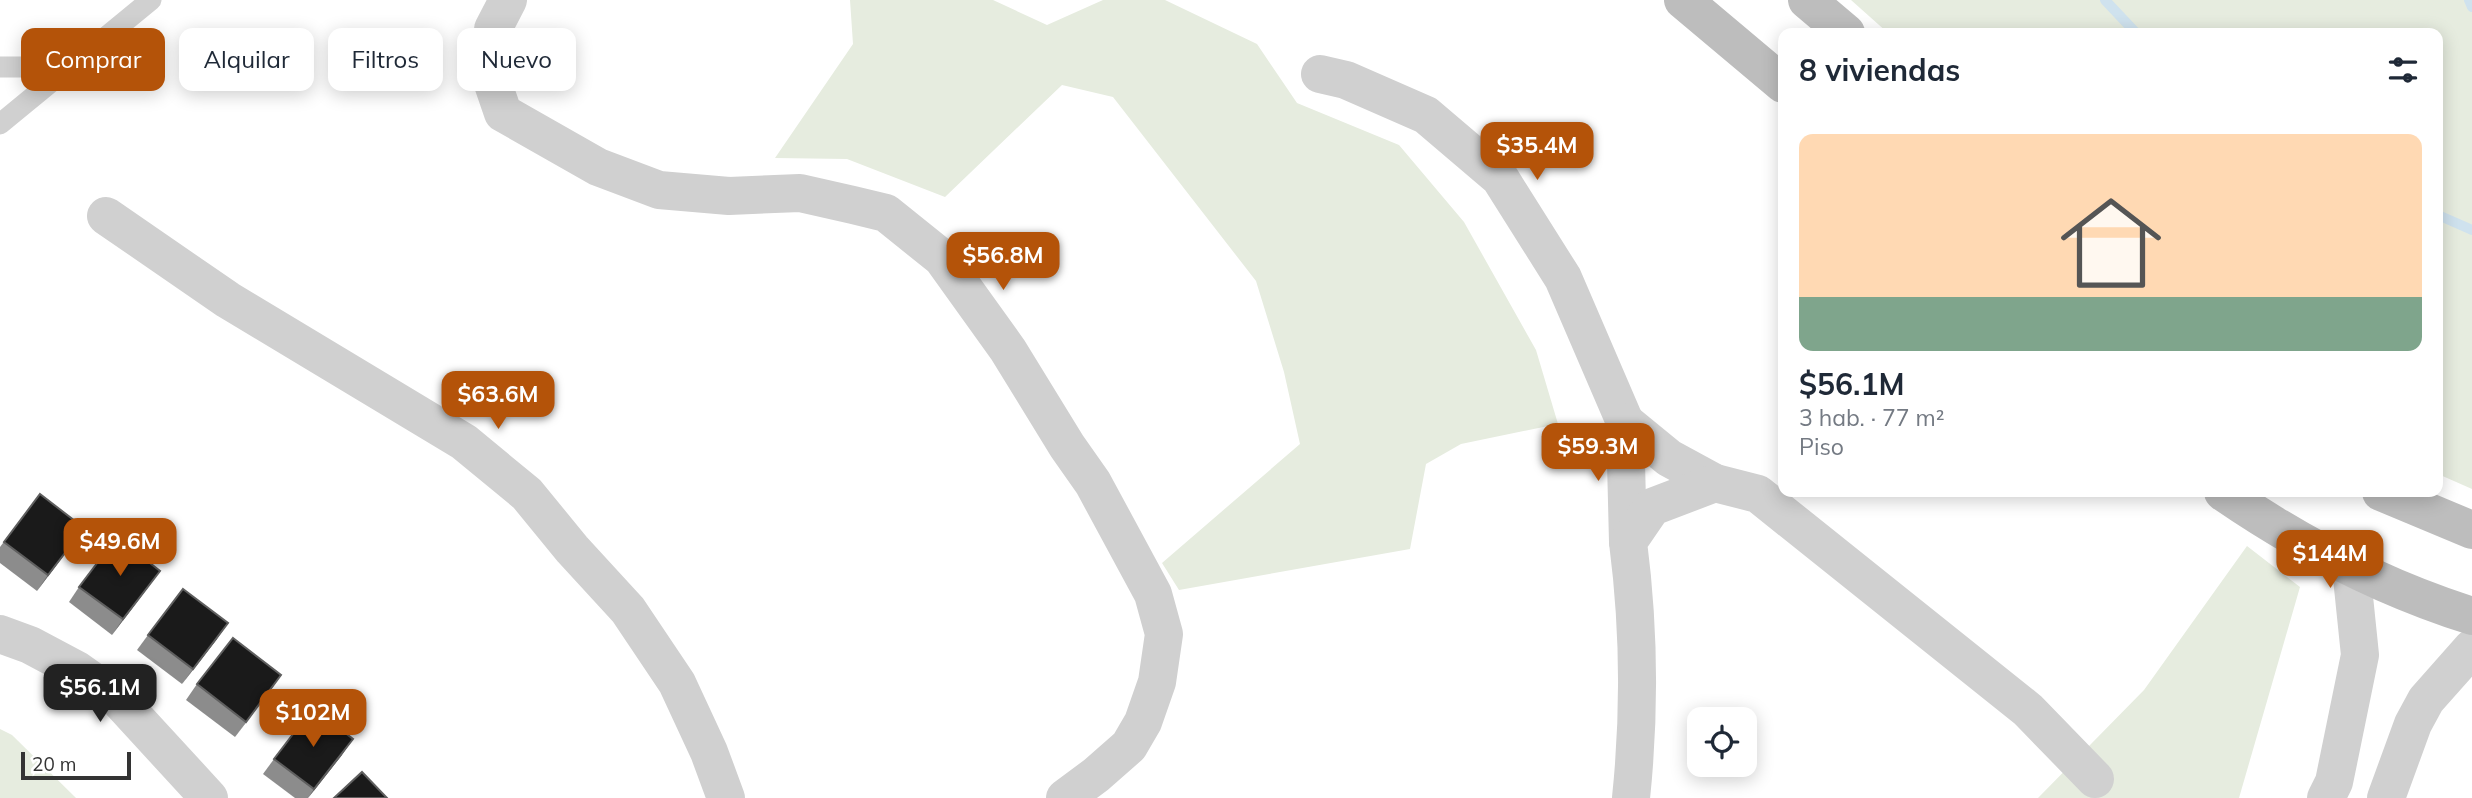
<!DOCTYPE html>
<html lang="es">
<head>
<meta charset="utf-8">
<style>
  body { margin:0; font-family:Mulish,sans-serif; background:#f6f6f7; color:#1f2937; height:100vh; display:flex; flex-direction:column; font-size:26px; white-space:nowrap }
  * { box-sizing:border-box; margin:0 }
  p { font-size:23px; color:#747a83 }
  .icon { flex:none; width:38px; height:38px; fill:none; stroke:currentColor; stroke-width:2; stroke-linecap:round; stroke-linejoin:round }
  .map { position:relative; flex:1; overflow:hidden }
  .sheet { position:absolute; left:1778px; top:28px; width:665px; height:469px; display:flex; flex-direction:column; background:#fff; border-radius:14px; box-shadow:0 4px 18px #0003 }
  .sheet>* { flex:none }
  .guide { position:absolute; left:21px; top:28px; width:665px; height:63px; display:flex; gap:14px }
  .tools { position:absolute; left:1687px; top:707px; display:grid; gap:14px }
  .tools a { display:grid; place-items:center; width:70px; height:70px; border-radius:14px; background:#fff; box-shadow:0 4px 18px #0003; font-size:35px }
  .scale { position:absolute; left:21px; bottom:18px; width:110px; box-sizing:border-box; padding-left:7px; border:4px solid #333; border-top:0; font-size:19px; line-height:24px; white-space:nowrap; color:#333; -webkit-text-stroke:5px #fff; paint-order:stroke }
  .price { position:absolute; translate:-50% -60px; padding:0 16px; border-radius:14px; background:#b45309; color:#fff; font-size:23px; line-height:46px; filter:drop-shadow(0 2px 4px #0008) }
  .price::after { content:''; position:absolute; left:50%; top:42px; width:21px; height:16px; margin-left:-10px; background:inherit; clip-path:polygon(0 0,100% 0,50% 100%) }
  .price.on { background:#222; color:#fff }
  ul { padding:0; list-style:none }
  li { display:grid; align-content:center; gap:14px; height:371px; padding:0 21px }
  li+li { border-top:2px solid #e0e1e3 }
  li span { display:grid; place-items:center; height:217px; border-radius:14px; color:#555 }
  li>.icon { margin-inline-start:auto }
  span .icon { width:126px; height:126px; fill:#fffc; stroke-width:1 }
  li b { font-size:30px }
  h2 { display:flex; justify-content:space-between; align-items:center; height:84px; padding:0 21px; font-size:30px }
  .chip { padding:0 24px; border-radius:14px; background:#fff; box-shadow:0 4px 18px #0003; font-size:24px; line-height:63px }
  .chip.on { background:#b45309; color:#fff }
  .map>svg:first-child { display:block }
</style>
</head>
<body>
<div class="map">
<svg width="2472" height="798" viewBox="0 0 2472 798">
  <rect width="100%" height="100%" fill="#fff"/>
  <g fill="#e6ecdf">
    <path d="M850,0H993L1047,25L1103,0H1165L1257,44L1297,103L1399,145L1464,222L1536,350L1558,424L1461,444L1426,464L1410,549L1179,590L1162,563L1300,444L1284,372L1256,281L1113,97L1062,85L945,197L847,159L775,158L853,44Z"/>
    <path d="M1851,0H2472V489L2438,474V33H1888Z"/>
    <path d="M2247,546L2300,587L2239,798H2038L2144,690Z"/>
    <path d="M0,729L12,735L76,798H0Z"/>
  </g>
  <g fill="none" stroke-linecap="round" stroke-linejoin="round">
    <g stroke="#cfe2ee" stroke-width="10">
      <path d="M2105,0L2136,33"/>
      <path d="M2469,0L2472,7"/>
      <path d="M2438,215L2472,230"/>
    </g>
    <g stroke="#d0d0d0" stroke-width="21">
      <path d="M0,67H71"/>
      <path d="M0,124L151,0"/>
    </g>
    <g stroke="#d0d0d0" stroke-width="38">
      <path d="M508,0L493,29L492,81L503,113L598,167L659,190L729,196L800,193L853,205L886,213L942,258L1008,350L1067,446L1093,483L1153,594L1164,634L1157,682L1143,722L1129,746L1096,775L1065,798"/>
      <path d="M1320,74L1346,80L1426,115L1500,178L1563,278L1625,422L1628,542"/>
      <path d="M106,216L228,300L464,442L527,494L572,549L628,610L677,683L709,752L726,798"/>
      <path d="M1625,422L1669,458L1715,483"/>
      <path d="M0,634L30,645L77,670L118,699L209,798"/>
      <path d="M1631,798C1640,712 1639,627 1628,542L1652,507L1715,483L1758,494L2028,710L2095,779"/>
      <path d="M2326,798L2334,782L2360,655L2351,568"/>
      <path d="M2386,798L2413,724L2426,700L2472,648"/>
    </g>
    <g stroke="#bdbdbd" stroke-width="38">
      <path d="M1683,0L1783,84"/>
      <path d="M1807,0L1846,33"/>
      <path d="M2223,492C2300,545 2383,588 2472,616"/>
      <path d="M2381,492L2472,530"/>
    </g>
  </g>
  <g fill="#8c8c8c">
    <path d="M40,494L84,528L37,591L0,563V547Z"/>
    <path d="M160,571L112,635L69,602L79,587Z"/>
    <path d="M148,635L217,639L182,684L137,650Z"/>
    <path d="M281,675L235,737L186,700L197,684Z"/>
    <path d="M342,755L308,798H295L263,774L274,759Z"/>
  </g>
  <g fill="#5f5f5f">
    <path d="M84,528L73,543L37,591L48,575Z"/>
    <path d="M160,571L149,586L112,635L123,619Z"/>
    <path d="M228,623L217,639L182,684L193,669Z"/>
    <path d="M281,675L270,691L235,737L246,722Z"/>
    <path d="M353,739L342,755L308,798L314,789Z"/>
  </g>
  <g fill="#1a1a1a" stroke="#5f5f5f" stroke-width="2">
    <path d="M40,494L84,528L48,575L4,542Z"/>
    <path d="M117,537L160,571L123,619L79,587Z"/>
    <path d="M183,589L228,623L193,669L148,635Z"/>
    <path d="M233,638L281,675L246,722L197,684Z"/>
    <path d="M313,708L353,739L314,789L274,759Z"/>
    <path d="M362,772L387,798H334Z"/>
  </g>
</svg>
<div class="tools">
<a><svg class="icon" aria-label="locate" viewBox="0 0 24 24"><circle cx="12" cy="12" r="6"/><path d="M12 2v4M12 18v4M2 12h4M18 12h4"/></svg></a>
</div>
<div class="scale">20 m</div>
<b class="price" style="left:1537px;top:182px">$35.4M</b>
<b class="price" style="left:1003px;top:292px">$56.8M</b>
<b class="price" style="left:498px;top:431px">$63.6M</b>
<b class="price" style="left:1598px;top:483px">$59.3M</b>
<b class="price" style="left:120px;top:578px">$49.6M</b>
<b class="price" style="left:2330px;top:590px">$144M</b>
<b class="price on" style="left:100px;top:724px">$56.1M</b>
<b class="price" style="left:313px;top:749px">$102M</b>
<div class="guide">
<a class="chip on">Comprar</a>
<a class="chip">Alquilar</a>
<a class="chip">Filtros</a>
<a class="chip">Nuevo</a>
</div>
<section class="sheet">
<h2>8 viviendas<svg class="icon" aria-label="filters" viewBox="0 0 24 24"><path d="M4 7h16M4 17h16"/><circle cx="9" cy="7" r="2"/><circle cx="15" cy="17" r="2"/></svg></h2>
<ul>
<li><span style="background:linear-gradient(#ffd9b3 75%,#7fa58c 0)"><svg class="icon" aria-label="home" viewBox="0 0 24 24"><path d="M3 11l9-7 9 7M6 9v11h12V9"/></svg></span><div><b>$56.1M</b><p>3 hab. · 77 m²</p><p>Piso</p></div></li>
</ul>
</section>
</div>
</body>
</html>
